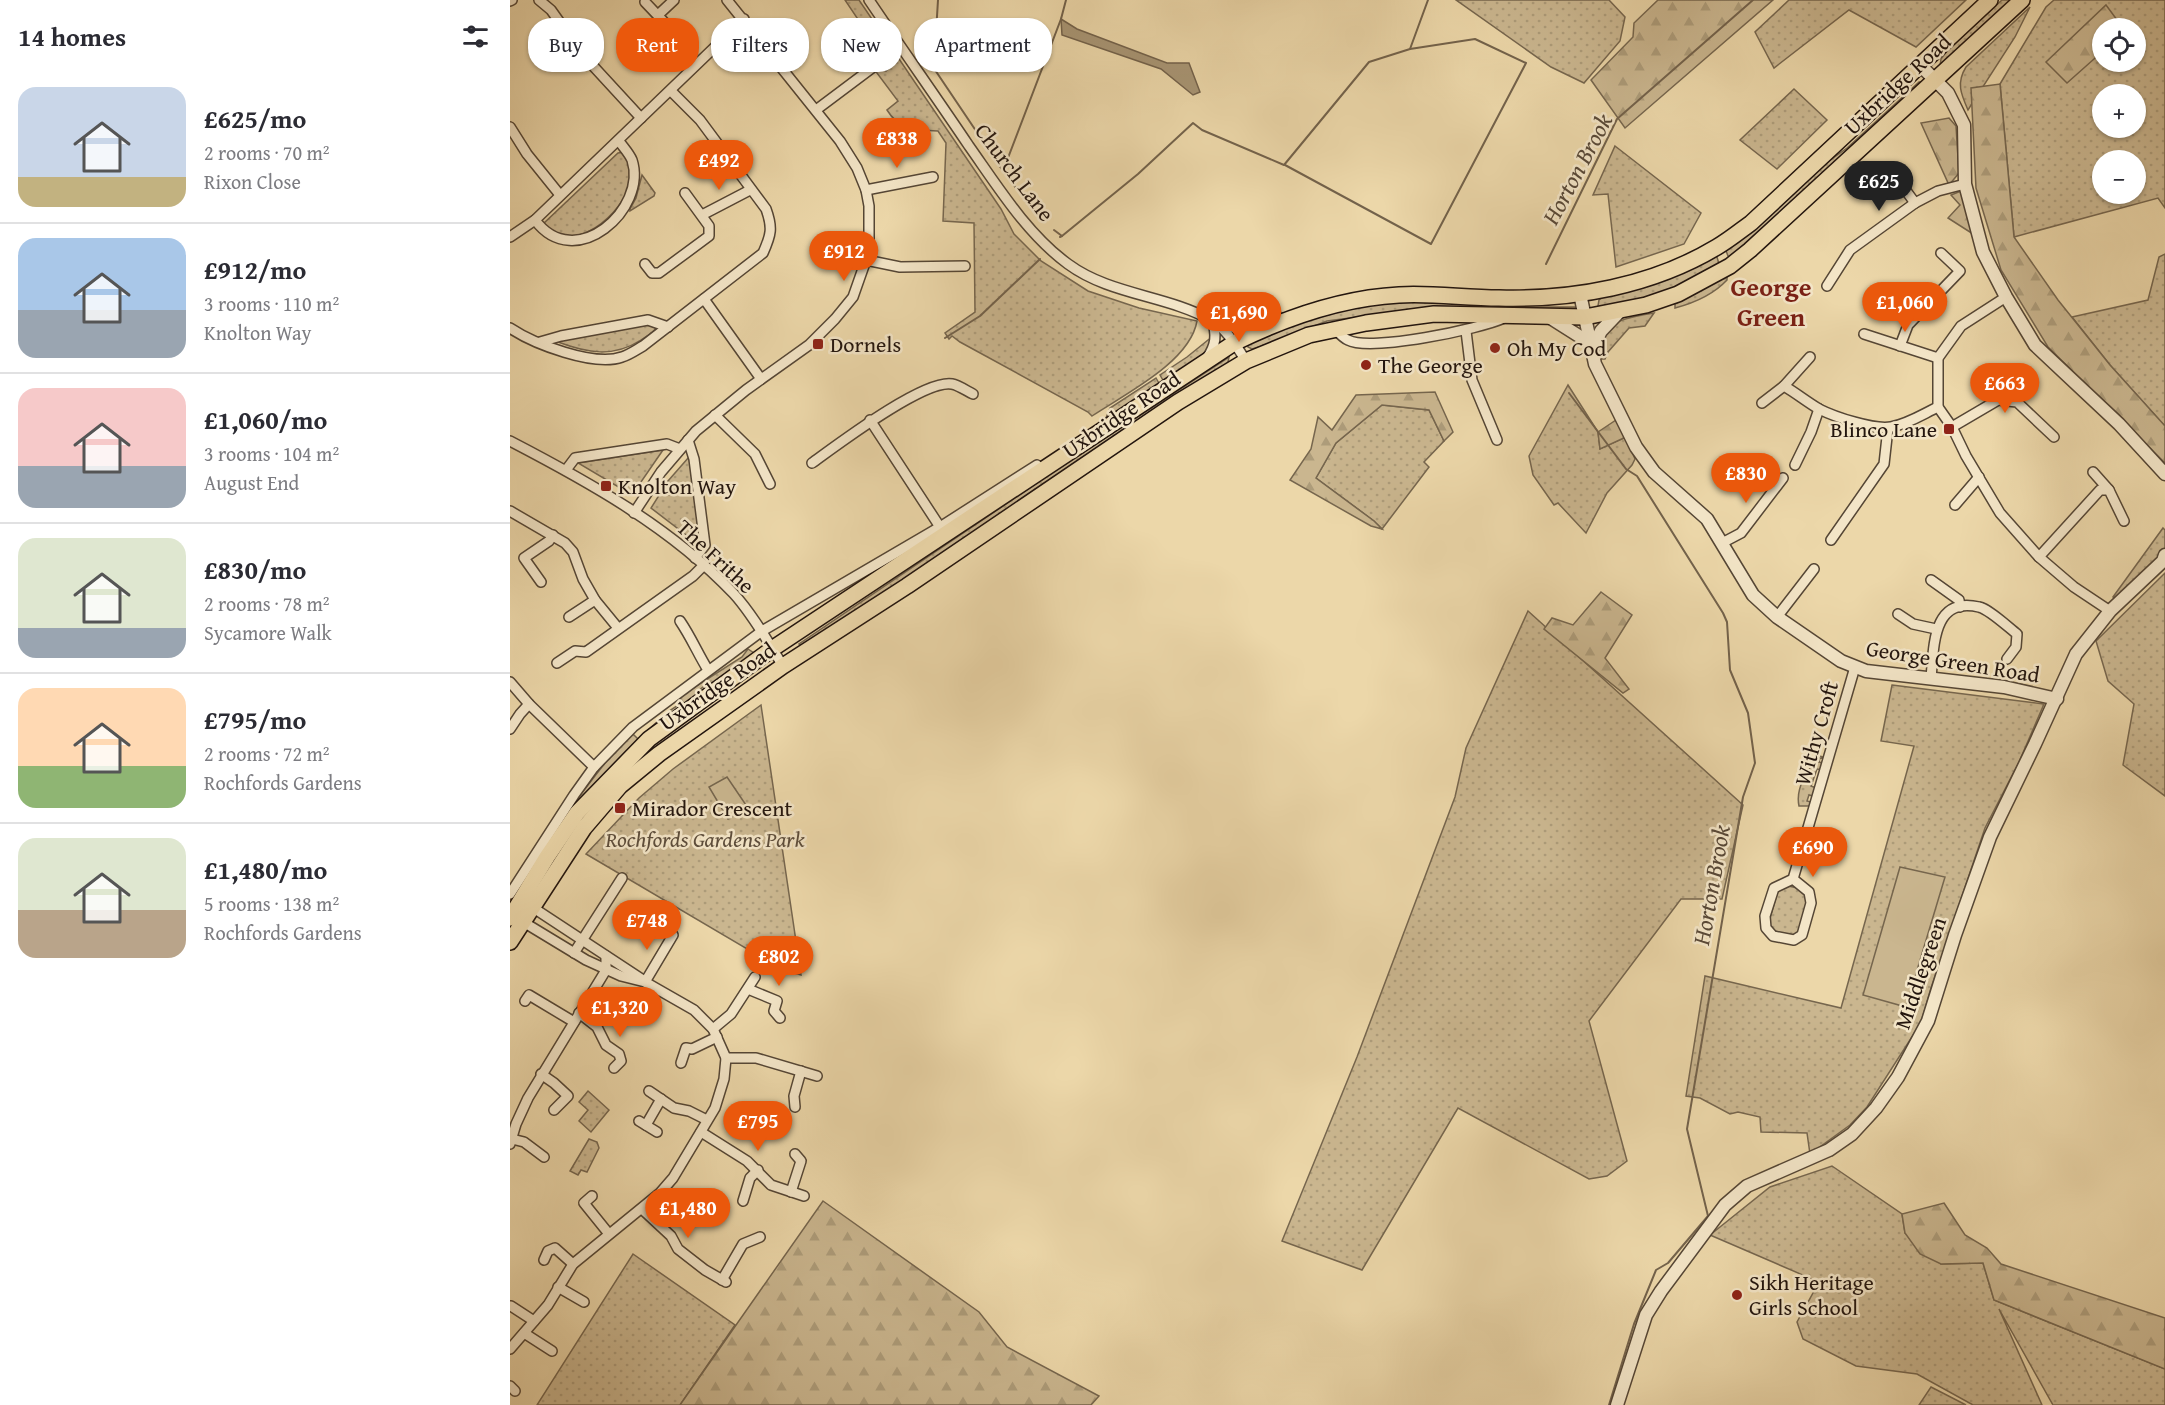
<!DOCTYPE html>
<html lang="en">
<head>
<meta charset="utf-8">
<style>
  body { margin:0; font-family:"Gentium Book Plus",serif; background:#f2f2f3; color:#2b2b33; height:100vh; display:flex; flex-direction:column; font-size:22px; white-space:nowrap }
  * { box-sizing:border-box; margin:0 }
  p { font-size:20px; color:#7c7c81 }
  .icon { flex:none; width:33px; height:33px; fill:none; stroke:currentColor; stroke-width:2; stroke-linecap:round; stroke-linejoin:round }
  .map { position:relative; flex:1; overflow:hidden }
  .side { display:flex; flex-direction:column; background:#fff; width:510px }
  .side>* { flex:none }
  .top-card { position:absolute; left:18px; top:18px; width:570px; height:54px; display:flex; gap:12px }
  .controls { position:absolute; left:1582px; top:18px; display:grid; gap:12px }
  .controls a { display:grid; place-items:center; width:54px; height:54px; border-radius:50%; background:#fff; box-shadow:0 2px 4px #0004; font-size:30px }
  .price { position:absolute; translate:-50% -51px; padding:0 14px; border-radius:21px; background:#ea580c; color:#fff; font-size:20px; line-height:39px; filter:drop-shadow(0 2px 3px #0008) }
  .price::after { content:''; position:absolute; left:50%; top:36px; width:18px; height:14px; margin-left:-9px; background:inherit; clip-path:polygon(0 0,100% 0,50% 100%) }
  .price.selected { background:#222; color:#fff }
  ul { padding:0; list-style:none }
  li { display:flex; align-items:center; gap:18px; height:150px; padding:0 18px }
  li+li { border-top:2px solid #e1e1e2 }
  li span { display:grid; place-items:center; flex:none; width:168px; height:120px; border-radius:18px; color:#555 }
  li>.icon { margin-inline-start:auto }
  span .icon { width:72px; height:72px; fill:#fffc; stroke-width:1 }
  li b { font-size:26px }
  h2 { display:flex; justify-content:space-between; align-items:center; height:72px; padding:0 18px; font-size:26px }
  .tag { padding:0 21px; border-radius:24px; background:#fff; box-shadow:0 2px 4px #0004; font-size:21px; line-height:54px }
  .tag.selected { background:#ea580c; color:#fff }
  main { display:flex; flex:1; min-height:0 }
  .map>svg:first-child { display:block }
</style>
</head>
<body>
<main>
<section class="side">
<h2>14 homes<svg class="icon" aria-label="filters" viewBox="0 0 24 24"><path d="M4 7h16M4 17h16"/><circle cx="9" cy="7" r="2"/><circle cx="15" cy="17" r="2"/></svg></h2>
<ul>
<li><span style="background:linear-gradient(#c9d6e8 75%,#c2b280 0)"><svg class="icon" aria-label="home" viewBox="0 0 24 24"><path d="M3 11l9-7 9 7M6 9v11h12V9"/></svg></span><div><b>£625/mo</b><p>2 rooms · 70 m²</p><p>Rixon Close</p></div></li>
<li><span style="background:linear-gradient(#a9c7e8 60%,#9aa5b1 0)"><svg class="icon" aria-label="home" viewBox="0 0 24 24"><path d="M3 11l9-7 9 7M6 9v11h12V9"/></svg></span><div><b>£912/mo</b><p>3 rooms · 110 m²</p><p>Knolton Way</p></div></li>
<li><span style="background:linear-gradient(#f6c9c9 65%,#9aa5b1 0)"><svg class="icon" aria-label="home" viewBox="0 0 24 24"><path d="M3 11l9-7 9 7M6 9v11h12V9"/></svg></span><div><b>£1,060/mo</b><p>3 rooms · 104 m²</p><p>August End</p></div></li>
<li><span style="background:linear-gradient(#dfe7d0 75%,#9aa5b1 0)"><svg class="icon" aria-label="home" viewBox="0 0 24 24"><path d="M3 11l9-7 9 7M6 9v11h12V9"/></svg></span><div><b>£830/mo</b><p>2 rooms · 78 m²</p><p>Sycamore Walk</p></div></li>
<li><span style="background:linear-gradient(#ffd9b3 65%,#8fb573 0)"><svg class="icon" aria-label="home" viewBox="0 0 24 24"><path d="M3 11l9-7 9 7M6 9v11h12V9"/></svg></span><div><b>£795/mo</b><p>2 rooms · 72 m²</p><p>Rochfords Gardens</p></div></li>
<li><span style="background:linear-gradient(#dfe7d0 60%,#b9a48a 0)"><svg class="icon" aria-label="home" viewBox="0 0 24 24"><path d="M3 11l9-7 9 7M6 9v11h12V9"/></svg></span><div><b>£1,480/mo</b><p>5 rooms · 138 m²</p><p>Rochfords Gardens</p></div></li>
</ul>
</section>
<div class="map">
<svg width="1655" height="1405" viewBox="0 0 1655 1405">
  <defs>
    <pattern id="green-dots" width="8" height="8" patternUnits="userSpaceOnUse" patternTransform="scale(1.5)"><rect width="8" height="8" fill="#cab68f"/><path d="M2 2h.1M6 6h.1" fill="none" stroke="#ad9c7a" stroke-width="1.8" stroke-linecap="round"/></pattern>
    <pattern id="forest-firs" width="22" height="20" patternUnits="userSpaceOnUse" patternTransform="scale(1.5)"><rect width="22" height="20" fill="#cab68f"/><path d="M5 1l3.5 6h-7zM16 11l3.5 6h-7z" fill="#ad9c7a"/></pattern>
  </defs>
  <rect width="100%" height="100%" fill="#ecd7a9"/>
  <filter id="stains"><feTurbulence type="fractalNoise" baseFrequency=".00333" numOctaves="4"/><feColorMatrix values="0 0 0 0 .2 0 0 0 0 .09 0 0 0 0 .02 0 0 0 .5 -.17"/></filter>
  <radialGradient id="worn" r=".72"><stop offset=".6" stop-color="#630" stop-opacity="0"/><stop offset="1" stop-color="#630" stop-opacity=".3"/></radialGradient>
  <g fill="url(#green-dots)" stroke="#76664e" stroke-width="1.5" fill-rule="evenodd">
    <path d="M335,0H349L491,209L504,234L531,261L578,291L629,308L687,321C680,362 615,394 582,416L578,412L450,342L442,336L439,339L435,333L465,312L464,223L433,221L436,143L428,131C406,130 390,131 377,110L388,101L364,69L371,68L376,71L380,67Z"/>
    <path d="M946,0H1099L1115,17L1110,41L1074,83L1041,67Z"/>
    <path d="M1279,0H1456L1406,47L1339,10L1264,68L1245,32Z"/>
    <path d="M1492,0H1509L1430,66L1431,59L1437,51Z"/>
    <path d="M1544,0H1655V208L1648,198L1504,237L1490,84L1536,7ZM1593,28H1626V62H1593ZM1593,94H1626V128H1593ZM1593,160H1626V194H1593Z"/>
    <path d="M1520,7L1505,37L1458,110C1451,94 1446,83 1456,67Z"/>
    <path d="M1409,82H1413L1410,91L1221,257L1218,256L1215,248L1312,166L1337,148Z"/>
    <path d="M1284,89L1317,120L1267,169L1230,140Z"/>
    <path d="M1105,146L1191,213L1174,244L1106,267L1098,194L1083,195Z"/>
    <path d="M115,152C117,157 121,164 122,169C124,201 80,246 47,235C42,233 36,228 32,225L108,153Z"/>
    <path d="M132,175L145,193L144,196L120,211V209L126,198Z"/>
    <path d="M1655,254V426L1600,365L1562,317L1638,300L1649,257Z"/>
    <path d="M1201,255L1207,257L1209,264C1168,291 1138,299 1091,308L1088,306L1089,300L1094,296Z"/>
    <path d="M1213,275L1217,276V280C1203,295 1184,303 1165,308V304Z"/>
    <path d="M935,300L1003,307H1065L1067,309L1066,311L901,310L817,321L752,346L742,349L738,347V344C778,322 834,307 880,301C898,299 917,300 935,300Z"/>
    <path d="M759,309L773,313C756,323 740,329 721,325L730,317Z"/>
    <path d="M1144,313L1135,326L1119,328L1098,352L1095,359H1091C1088,354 1088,352 1089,345C1092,321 1123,316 1144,313Z"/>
    <path d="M135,325L145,326L146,328C142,334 137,336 131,340C103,358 77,353 48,342V338Z"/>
    <path d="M703,336L699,351L654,382L650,375L677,357Z"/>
    <path d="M719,357L717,367L291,647L289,644L533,479Z"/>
    <path d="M646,378L650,385L594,423L600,408Z"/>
    <path d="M1058,385L1088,432L1090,449L1116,437L1125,459L1122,465L1097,493L1076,533L1048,503L1044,505L1023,475L1019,456Z"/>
    <path d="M872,405L919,410L934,441L914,462L919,467L872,529L864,521L806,478L826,443Z"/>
    <path d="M153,450L122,495L68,463Z"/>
    <path d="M179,457L190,538L188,544L141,508L158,481Z"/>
    <path d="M1653,528L1655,530V551L1610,600L1603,597Z"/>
    <path d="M1655,573V796L1613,765L1624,704L1598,681L1586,641Z"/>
    <path d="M1018,611L1233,805L1212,899H1171L1079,1021L1117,1161L1097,1176L1079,1179L948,1108L852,1270L772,1241L847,1057L945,797L956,748Z"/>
    <path d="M238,649L247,655L200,687L197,684L188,691L190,694L134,743L0,905L64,803L95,763L123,734L128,739L159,711L173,702L169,697L232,657Z"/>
    <path d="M1382,685L1534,704L1509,762L1475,828L1421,988L1409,1029H1407L1357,1107L1340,1125L1300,1154L1297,1133L1251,1132L1250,1117L1228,1112L1220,1114L1190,1098L1176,1096L1195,976L1331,1008L1404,746L1371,741Z"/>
    <path d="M251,705L291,975L273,970L76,854L129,798L163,769Z"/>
    <path d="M1310,756L1317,759L1310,758L1309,762L1316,764L1314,770L1307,769L1301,786L1309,789L1306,797L1299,795L1297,801L1304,803L1303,806H1289C1285,788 1298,768 1310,756Z"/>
    <path d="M1278,886L1293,889L1300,898L1293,929L1282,937L1262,930L1259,922L1267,894L1269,890Z"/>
    <path d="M78,1091L99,1110L81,1132L69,1121L78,1110L69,1102Z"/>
    <path d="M79,1139L87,1142L89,1148L77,1172L71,1170L68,1175L60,1171Z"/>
    <path d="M1322,1166L1392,1214L1395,1233L1431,1264L1473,1263L1484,1300L1655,1369V1405H1543L1489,1309L1532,1405H1463L1407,1374L1346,1366L1293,1339L1287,1322L1309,1282L1200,1235L1260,1187Z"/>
    <path d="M123,1254L225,1325L170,1405H27Z"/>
    <path d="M1421,1387L1456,1405H1409Z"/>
  </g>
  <g fill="url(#forest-firs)" stroke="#76664e" stroke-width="1.5">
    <path d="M1148,0H1263L1115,128L1081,80L1123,37L1124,23Z"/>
    <path d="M1596,5L1613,28H1593V51L1557,83L1536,62Z"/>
    <path d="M1490,84L1504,237L1548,300L1600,365L1655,426V463L1538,347L1491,270L1466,188L1461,88Z"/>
    <path d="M1439,118L1446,126L1449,173L1439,185L1411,123Z"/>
    <path d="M1451,191L1463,234L1438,218L1450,205L1441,195Z"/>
    <path d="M925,392L943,432L934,441L919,410L872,405L826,443L806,478L864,521L872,529L861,526L780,480L801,449L808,417L822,430L846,395Z"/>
    <path d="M1106,420L1116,437L1090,449L1088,432Z"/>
    <path d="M1091,592L1122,615L1095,658L1119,689L1113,693L1034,629L1042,618L1063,625Z"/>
    <path d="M313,1201L469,1312L497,1347L589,1396L581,1405H170Z"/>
    <path d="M1434,1203L1455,1235L1477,1248L1491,1264L1655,1318V1369L1484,1300L1473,1263L1431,1264L1410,1254L1395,1233L1392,1214Z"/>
  </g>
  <g fill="#cab68f" stroke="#76664e" stroke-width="1.5">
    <path d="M217,777L238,808L218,819L199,787Z"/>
    <path d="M1390,867L1435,877L1396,1007L1353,995Z"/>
  </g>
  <path fill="#a89574" stroke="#73624b" stroke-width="1.5" d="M551,19L567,29L657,63H679L690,92L683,95L651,69L552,35Z"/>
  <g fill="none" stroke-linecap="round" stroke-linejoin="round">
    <g stroke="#73624b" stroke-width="2">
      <path d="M428,0L425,49L419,61L493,171L532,222"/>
      <path d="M775,165L921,244L1016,63L965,39L900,49"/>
      <path d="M493,171L551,19L556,0"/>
      <path d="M544,230L552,236L550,237"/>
      <path d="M552,236L628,174L683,123L692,130L774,165L859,62L900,49L918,0"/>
      <path d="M1036,264L1107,119L1243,0"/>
      <path d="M435,338L470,316L530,259"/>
      <path d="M1059,393L1116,469L1127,476L1213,613L1217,622L1220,670L1238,713L1245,763L1233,797L1177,1129L1198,1216L1158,1263L1146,1270L1124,1324L1099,1405"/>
    </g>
    <g stroke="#554635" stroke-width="12">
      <g id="minor">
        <path d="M29,0L41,10L73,55L131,118"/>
        <path d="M359,0C392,49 426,97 459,146C488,187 517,234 558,264C600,295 656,295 701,320C716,328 727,347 736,361"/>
        <path d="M0,1L2,0"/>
        <path d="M135,2L154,22"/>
        <path d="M148,15L164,0"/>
        <path d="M306,110L370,62L348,30"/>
        <path d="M0,127L17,154L50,195"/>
        <path d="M1383,173L1405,203"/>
        <path d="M356,190L423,177"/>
        <path d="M192,215L240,190"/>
        <path d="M25,220C65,274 138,209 122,160C119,153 113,147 109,141"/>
        <path d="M0,237L25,220L234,19"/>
        <path d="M356,260L390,267L455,266"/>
        <path d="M135,264L142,273H149L199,236V226L175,193"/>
        <path d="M1317,286L1340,250L1405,203L1428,191L1455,184"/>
        <path d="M1496,297L1451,326L1428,358V407L1442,427L1456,456L1490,513L1529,557L1564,587L1600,611"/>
        <path d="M194,299L251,379"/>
        <path d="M710,324L732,330L746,328"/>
        <path d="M0,328C24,344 84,367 112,357C119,355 126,350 133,346L253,253C261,235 263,228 256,209L190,120L161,91"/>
        <path d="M824,328C828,332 833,338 838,340C860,352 970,329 994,318"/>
        <path d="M956,331L962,380L987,440"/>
        <path d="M1354,334L1428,358"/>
        <path d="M30,342L51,336L138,320L158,327"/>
        <path d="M1390,346L1398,325L1450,271L1431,253"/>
        <path d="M697,358C706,345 707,335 702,320"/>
        <path d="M1274,386L1300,357"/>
        <path d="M1252,403L1274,386C1286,393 1297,402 1309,409C1325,417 1364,430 1381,427C1398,424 1413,414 1428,407"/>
        <path d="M205,415L245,454L260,484"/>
        <path d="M360,420L430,527"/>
        <path d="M1442,427L1488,400L1507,402L1544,437"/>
        <path d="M178,440L184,459L195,545L185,558"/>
        <path d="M0,441C79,482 162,528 224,594C243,615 258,642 273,666"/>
        <path d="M302,463C327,445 414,379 442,384C448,385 457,391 463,394"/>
        <path d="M1285,465L1301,432L1309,409"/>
        <path d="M56,470L65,458L157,444L170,449"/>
        <path d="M1583,472L1599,490"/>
        <path d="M1445,505L1469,477"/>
        <path d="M0,511L55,543L63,552L73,579L85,600L108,628"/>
        <path d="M124,513L151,472L186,431L236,390L299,345L325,319L343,297L356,260L359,241V206L356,190L347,168L330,141L217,0"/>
        <path d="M1321,540L1374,464L1378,428"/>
        <path d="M1212,543L1231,533L1273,478"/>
        <path d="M1529,557L1590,490H1599L1614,521"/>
        <path d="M1421,580L1449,600L1450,607"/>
        <path d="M31,582L14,558L39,541L43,535"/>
        <path d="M1388,614L1403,624L1426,629"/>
        <path d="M59,617L85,600"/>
        <path d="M1267,617L1304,569"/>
        <path d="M170,621C181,637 188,654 198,670"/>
        <path d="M47,663L65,651L76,652L183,576L194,565"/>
        <path d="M1421,678C1424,647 1422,596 1469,607C1479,609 1498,627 1507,634L1506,647L1497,659"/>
        <path d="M0,682L19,704L84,767"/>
        <path d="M0,729L10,714L19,704"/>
        <path d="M1283,879L1264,888L1255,916L1256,928L1263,936L1284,940L1292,935L1301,903L1299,892L1283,879L1345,667"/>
        <path d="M0,894L64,795L84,767L123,727L252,631L430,527L527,465"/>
        <path d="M19,905L133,980"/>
        <path d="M64,953L112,878"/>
        <path d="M135,982L163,935"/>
        <path d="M238,989L267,1001L264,1011L270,1018"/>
        <path d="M15,1001L19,995L64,1022"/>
        <path d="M69,1013L87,1027L96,1045L109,1054L111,1061L104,1068"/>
        <path d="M203,1029L221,1014L245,977"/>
        <path d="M216,1058H246L307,1076"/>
        <path d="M171,1063L176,1048L182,1049L207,1037"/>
        <path d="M31,1074L44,1083L58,1096L44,1110"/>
        <path d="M139,1091L164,1108L179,1111L197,1120"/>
        <path d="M285,1107L284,1096L291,1071"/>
        <path d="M129,1121L147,1132"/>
        <path d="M136,1125L151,1099"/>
        <path d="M191,1132L237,1161L261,1185L294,1196"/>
        <path d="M2,1139L14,1142L34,1157"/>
        <path d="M0,1144L6,1124L18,1098L96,970V956"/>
        <path d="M281,1192L291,1161L285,1154"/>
        <path d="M82,1196L74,1203L99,1234"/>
        <path d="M233,1201L240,1178L248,1170"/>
        <path d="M132,1209L161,1236L168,1249L195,1270L216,1282"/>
        <path d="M34,1260L38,1251L45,1248L63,1264"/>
        <path d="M212,1280L233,1244L250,1237"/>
        <path d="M48,1287L74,1302"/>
        <path d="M1,1306L24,1321"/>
        <path d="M14,1333L42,1351"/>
        <path d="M0,1349L38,1305L63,1264L150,1193L163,1178L205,1108L214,1079L216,1058L203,1029L184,1010L135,982L111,976L76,960L10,920"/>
        <path d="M0,1386L5,1391"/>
      </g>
    </g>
    <g stroke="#554635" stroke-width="15">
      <g id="tertiary">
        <path d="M1410,65L1438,93L1454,125L1455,184L1473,252L1496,297L1525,345L1609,424L1655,474"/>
        <path d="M1070,294L1085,364L1126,447L1144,472L1197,519L1243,595L1267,617L1331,661L1356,671L1494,687L1547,699"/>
        <path d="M1039,317L1080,343"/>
        <path d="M1082,349L1091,331L1110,311"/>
        <path d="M1107,1405L1136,1315L1151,1291L1215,1205L1237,1186L1319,1150L1342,1134L1366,1108L1388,1077L1418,1021L1445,935L1480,837L1525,744L1566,654L1600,611L1653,561L1655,555"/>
      </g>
    </g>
    <g stroke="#23150e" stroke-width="18">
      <g id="primary">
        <path d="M0,918L37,857L67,813L139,739L262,649L724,343C775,318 831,298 889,295C922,293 955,298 989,298C1064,300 1142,286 1207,247C1219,240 1230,231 1241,223L1480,0"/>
        <path d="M0,942L74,828L110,786L149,754L273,666L397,586L668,402L736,361L799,335L856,323L924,314L1075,317L1136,305L1168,294L1220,266L1240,250L1512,0"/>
      </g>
    </g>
    <use href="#minor" stroke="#f3e5c7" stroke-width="9"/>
    <use href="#tertiary" stroke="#f3e5c7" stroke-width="12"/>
    <use href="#primary" stroke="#ecd7a9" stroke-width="15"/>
  </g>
  <g fill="#8f2418" stroke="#f3e5c7" stroke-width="2">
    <rect x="302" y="338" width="12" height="12" rx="3"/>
    <circle cx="985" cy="348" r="6"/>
    <circle cx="856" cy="365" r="6"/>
    <rect x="1433" y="423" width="12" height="12" rx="3"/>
    <rect x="90" y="480" width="12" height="12" rx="3"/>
    <rect x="104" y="802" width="12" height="12" rx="3"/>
    <circle cx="1227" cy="1295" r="6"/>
  </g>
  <g text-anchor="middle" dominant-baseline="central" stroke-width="5" stroke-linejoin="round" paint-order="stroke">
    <g font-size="22" fill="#23150e" stroke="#f3e5c7">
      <text transform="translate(1387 84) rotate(-43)">Uxbridge Road</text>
      <text transform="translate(505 172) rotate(53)">Church Lane</text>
      <text transform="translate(611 414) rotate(-34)">Uxbridge Road</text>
      <text transform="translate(206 556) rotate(43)">The Frithe</text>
      <text transform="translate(1443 661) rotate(9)">George Green Road</text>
      <text transform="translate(207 686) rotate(-35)">Uxbridge Road</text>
      <text transform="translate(1306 733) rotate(-74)">Withy Croft</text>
      <text transform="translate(1410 973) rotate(-71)">Middlegreen</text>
    </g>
    <g font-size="22" fill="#23150e" stroke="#f3e5c7" text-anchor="start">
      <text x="320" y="344">Dornels</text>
      <text x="997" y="348">Oh My Cod</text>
      <text x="868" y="365">The George</text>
      <text x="1427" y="429" text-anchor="end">Blinco Lane</text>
      <text x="108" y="486">Knolton Way</text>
      <text x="122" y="808">Mirador Crescent</text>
      <text x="1239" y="1282">Sikh Heritage<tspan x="1239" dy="25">Girls School</tspan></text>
    </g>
    <g font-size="22" font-style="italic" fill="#5d4d3b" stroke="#f3e5c7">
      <text x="195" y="839">Rochfords Gardens Park</text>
    </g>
    <g font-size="24" font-style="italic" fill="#584837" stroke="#f3e5c7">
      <text transform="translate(1067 169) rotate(-62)">Horton Brook</text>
      <text transform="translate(1201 885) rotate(-80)">Horton Brook</text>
    </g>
    <g font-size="26" font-weight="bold" fill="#7a1f14" stroke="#f3e5c7">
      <text x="1261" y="286">George<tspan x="1261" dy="30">Green</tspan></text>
    </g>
  </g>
  <rect width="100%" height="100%" filter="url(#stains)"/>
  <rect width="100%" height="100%" fill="url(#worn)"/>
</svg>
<div class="controls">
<a><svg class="icon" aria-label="locate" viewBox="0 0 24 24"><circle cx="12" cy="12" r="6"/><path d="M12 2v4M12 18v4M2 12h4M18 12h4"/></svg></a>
<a>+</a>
<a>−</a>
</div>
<b class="price" style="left:387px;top:169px">£838</b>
<b class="price" style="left:209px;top:191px">£492</b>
<b class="price selected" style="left:1369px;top:212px">£625</b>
<b class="price" style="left:334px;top:282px">£912</b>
<b class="price" style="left:1395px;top:333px">£1,060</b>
<b class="price" style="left:729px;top:343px">£1,690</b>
<b class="price" style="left:1495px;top:414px">£663</b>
<b class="price" style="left:1236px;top:504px">£830</b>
<b class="price" style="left:1303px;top:878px">£690</b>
<b class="price" style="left:137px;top:951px">£748</b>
<b class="price" style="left:269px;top:987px">£802</b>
<b class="price" style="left:110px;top:1038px">£1,320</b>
<b class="price" style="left:248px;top:1152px">£795</b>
<b class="price" style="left:178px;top:1239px">£1,480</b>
<div class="top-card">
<a class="tag">Buy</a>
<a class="tag selected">Rent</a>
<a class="tag">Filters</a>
<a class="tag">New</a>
<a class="tag">Apartment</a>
</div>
</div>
</main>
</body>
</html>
